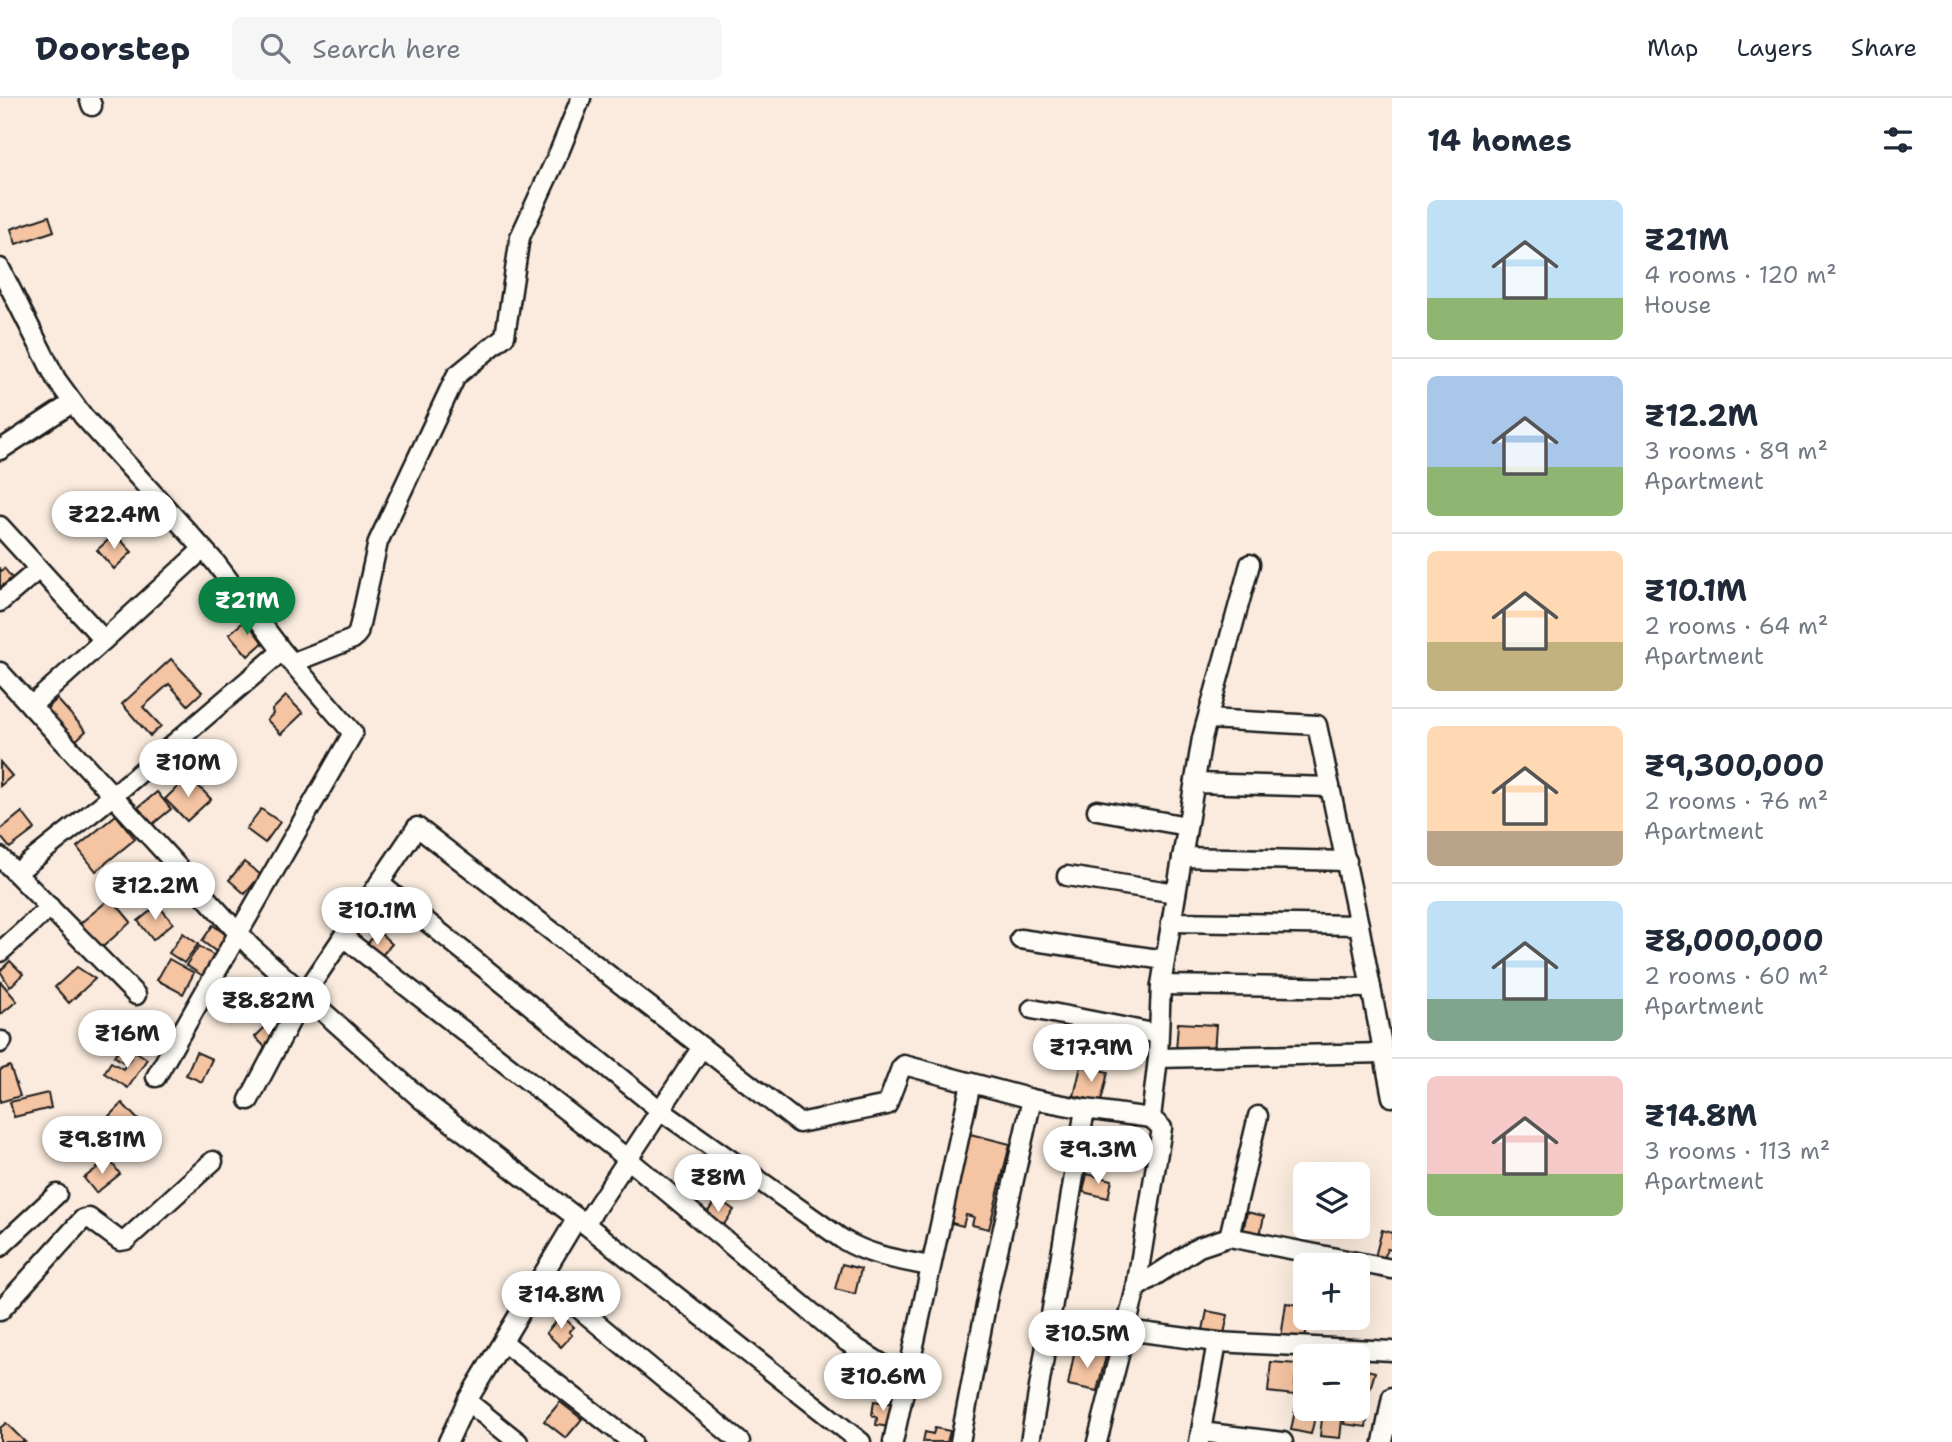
<!DOCTYPE html>
<html lang="en">
<head>
<meta charset="utf-8">
<style>
  body { margin:0; font-family:"Shantell Sans",sans-serif; background:#f6f6f7; color:#1f2937; height:100vh; display:flex; flex-direction:column; font-size:26px; white-space:nowrap }
  * { box-sizing:border-box; margin:0 }
  p { font-size:23px; color:#747a83 }
  .icon { flex:none; width:38px; height:38px; fill:none; stroke:currentColor; stroke-width:2; stroke-linecap:round; stroke-linejoin:round }
  .map { position:relative; flex:1; overflow:hidden }
  .side { display:flex; flex-direction:column; background:#fff; width:560px }
  .side>* { flex:none }
  .controls { position:absolute; left:1293px; top:1064px; display:grid; gap:14px }
  .controls a { display:grid; place-items:center; width:77px; height:77px; border-radius:10px; background:#fff; box-shadow:0 7px 28px #0002; font-size:35px }
  .price { position:absolute; translate:-50% -60px; padding:0 16px; border-radius:24px; background:#fff; color:#222; font-size:23px; line-height:46px; filter:drop-shadow(0 2px 4px #0008) }
  .price::after { content:''; position:absolute; left:50%; top:42px; width:21px; height:16px; margin-left:-10px; background:inherit; clip-path:polygon(0 0,100% 0,50% 100%) }
  .price.active { background:#0b8043; color:#fff }
  ul { padding:0; list-style:none }
  li { display:flex; align-items:center; gap:21px; height:175px; padding:0 35px }
  li+li { border-top:2px solid #e0e1e3 }
  li span { display:grid; place-items:center; flex:none; width:196px; height:140px; border-radius:10px; color:#555 }
  li>.icon { margin-inline-start:auto }
  span .icon { width:84px; height:84px; fill:#fffc; stroke-width:1 }
  li b { font-size:30px }
  h2 { display:flex; justify-content:space-between; align-items:center; height:84px; padding:0 35px; font-size:30px }
  header { display:flex; align-items:center; gap:42px; box-sizing:border-box; height:98px; padding:0 35px; background:#fff; border-bottom:2px solid #e0e1e3 }
  header strong { font-size:33px }
  nav { display:flex; gap:38px; margin-inline-start:auto; font-size:24px }
  .search { width:490px; height:63px; background:#f6f6f7; display:flex; align-items:center; gap:18px; box-sizing:border-box; padding:0 24px; border-radius:10px; color:#747a83; font-size:26px }
  main { display:flex; flex:1; min-height:0 }
  .map>svg:first-child { display:block }
</style>
</head>
<body>
<header>
<strong>Doorstep</strong>
<div class="search"><svg class="icon" aria-label="search" viewBox="0 0 24 24"><circle cx="10" cy="10" r="6"/><path d="M15 15l6 6"/></svg>Search here</div>
<nav><a>Map</a><a>Layers</a><a>Share</a></nav>
</header>
<main>
<div class="map">
<svg width="1392" height="1344" viewBox="0 0 1392 1344">
  <rect width="100%" height="100%" fill="#faebde"/>
  <filter id="ink" filterUnits="userSpaceOnUse"><feTurbulence type="fractalNoise" baseFrequency=".0143" numOctaves="2"/><feDisplacementMap in="SourceGraphic" scale="14" xChannelSelector="R" yChannelSelector="G"/><feConvolveMatrix kernelMatrix="1 2 1 2 8 2 1 2 1" color-interpolation-filters="sRGB"/></filter>
  <g filter="url(#ink)">
    <g fill="#f4c4a3" stroke="#1c1c1c" stroke-width="2">
      <path d="M49,118L54,133L16,146L11,131Z"/>
      <path d="M115,436L132,454L114,471L97,452Z"/>
      <path d="M4,470L12,480L0,490V471L2,473Z"/>
      <path d="M247,521L265,543L248,558L229,536Z"/>
      <path d="M171,561L202,594L188,607L169,586L143,609L161,628L150,638L122,606Z"/>
      <path d="M286,598L303,615L281,636L267,622L273,616L272,612Z"/>
      <path d="M57,601L86,633L71,647L42,615Z"/>
      <path d="M0,664L12,678L0,688Z"/>
      <path d="M189,678L211,701L187,723L165,701Z"/>
      <path d="M157,694L171,711L148,730L134,713Z"/>
      <path d="M261,711L280,724L265,745L246,731Z"/>
      <path d="M22,714L35,731L10,750L0,738V732Z"/>
      <path d="M116,717L135,741L96,773L77,749Z"/>
      <path d="M244,764L261,777L245,796L229,782Z"/>
      <path d="M111,800L131,824L98,853L77,828Z"/>
      <path d="M158,807L173,825L153,842L138,823Z"/>
      <path d="M213,827L229,839L218,855L202,843Z"/>
      <path d="M378,833L392,846L376,864L362,852Z"/>
      <path d="M183,835L198,846L184,865L169,855Z"/>
      <path d="M199,848L216,859L203,878L186,867Z"/>
      <path d="M169,861L194,875L183,896L157,882Z"/>
      <path d="M10,863L23,876L10,889L0,873Z"/>
      <path d="M77,869L95,881L69,905L55,889Z"/>
      <path d="M0,883L17,903L0,917Z"/>
      <path d="M1178,925L1216,927L1214,955L1176,953Z"/>
      <path d="M267,927L280,940L268,952L255,939Z"/>
      <path d="M121,947L130,954L123,964L114,958Z"/>
      <path d="M135,953L147,961L128,990L104,975L111,964L123,971Z"/>
      <path d="M196,954L212,961L202,984L186,977Z"/>
      <path d="M10,968L20,998L0,1004V972Z"/>
      <path d="M1081,968L1108,974L1101,1004L1074,998Z"/>
      <path d="M48,995L51,1010L14,1019L10,1004Z"/>
      <path d="M122,1005L143,1027L131,1039L109,1018Z"/>
      <path d="M970,1036L1010,1046L989,1131L972,1127L974,1119L966,1117L963,1128L948,1124Z"/>
      <path d="M701,1058L718,1070L704,1091L686,1079Z"/>
      <path d="M109,1061L120,1076L96,1095L84,1080Z"/>
      <path d="M1087,1076L1112,1082L1108,1100L1083,1094Z"/>
      <path d="M717,1100L734,1112L720,1132L703,1121Z"/>
      <path d="M1247,1114L1264,1118L1259,1142L1242,1139Z"/>
      <path d="M1382,1132L1392,1135V1152L1387,1151L1384,1162L1375,1159Z"/>
      <path d="M842,1166L861,1171L855,1196L835,1191Z"/>
      <path d="M1286,1205L1306,1208V1220H1308L1305,1243L1281,1240Z"/>
      <path d="M1207,1213L1228,1217L1224,1236L1203,1232Z"/>
      <path d="M561,1217L574,1229L569,1234L572,1237L561,1249L546,1235Z"/>
      <path d="M1060,1217L1084,1224L1076,1249L1052,1241Z"/>
      <path d="M1075,1251L1106,1258L1097,1293L1068,1287Z"/>
      <path d="M1271,1264L1297,1266L1294,1297L1268,1294Z"/>
      <path d="M1358,1270L1375,1274L1370,1291L1358,1288Z"/>
      <path d="M1297,1302L1306,1303V1311H1317L1311,1336L1291,1332Z"/>
      <path d="M874,1303L894,1306L890,1329L876,1327L877,1320L872,1317Z"/>
      <path d="M560,1304L582,1321L566,1340L544,1323Z"/>
      <path d="M1346,1311L1369,1312L1366,1329L1344,1326Z"/>
      <path d="M1323,1312L1343,1314L1340,1340L1320,1338Z"/>
      <path d="M6,1325L25,1344H0V1330Z"/>
      <path d="M935,1330L950,1333L947,1344H923L925,1334L933,1336Z"/>
    </g>
    <g fill="none" stroke-linecap="round" stroke-linejoin="round">
      <g stroke="#1c1c1c" stroke-width="23">
        <g id="minor">
          <path d="M89,0L92,8"/>
          <path d="M0,170L56,281L83,318L215,464L282,553L353,635L156,979"/>
          <path d="M0,352L72,305"/>
          <path d="M0,428L104,542L203,451"/>
          <path d="M0,504L39,471"/>
          <path d="M294,564L353,541L358,535L378,444L456,278L505,238L520,139L560,52L581,0"/>
          <path d="M0,574L251,849L421,1001L585,1126L861,1344"/>
          <path d="M31,608L104,542"/>
          <path d="M1208,621L1317,627L1359,827"/>
          <path d="M1195,685L1330,689"/>
          <path d="M1097,712L1187,728"/>
          <path d="M0,759L136,897"/>
          <path d="M1182,759L1347,763"/>
          <path d="M16,775L114,697L282,553"/>
          <path d="M1067,778L1176,795"/>
          <path d="M379,785L660,1012L842,1141C870,1158 899,1162 930,1168"/>
          <path d="M1171,824L1359,827L1392,999"/>
          <path d="M343,839L628,1061L847,1244L906,1281"/>
          <path d="M1020,841L1165,862"/>
          <path d="M0,854L50,809"/>
          <path d="M1161,887L1371,890"/>
          <path d="M1032,911L1158,936"/>
          <path d="M0,945L2,943"/>
          <path d="M702,949L799,1025L887,1007L901,970L904,967L1032,1001L1085,1011L1151,1020"/>
          <path d="M1158,960L1384,955"/>
          <path d="M249,1002L304,897L417,729L702,949L585,1126"/>
          <path d="M1229,1139L1258,1018"/>
          <path d="M0,1149L57,1096"/>
          <path d="M541,1179L740,1344"/>
          <path d="M1136,1190L1199,1149L1229,1139L1392,1171"/>
          <path d="M0,1213L83,1121L89,1120L120,1143L126,1142L213,1063"/>
          <path d="M1126,1232L1217,1244L1392,1253"/>
          <path d="M503,1244L632,1344"/>
          <path d="M467,1303L518,1344"/>
          <path d="M1201,1334L1283,1344"/>
          <path d="M448,1344L467,1303L577,1120"/>
          <path d="M893,1344L971,985"/>
          <path d="M960,1344L988,1197L1032,1001"/>
          <path d="M1030,1344L1085,1011"/>
          <path d="M1097,1344L1136,1190L1162,1030L1151,1020L1158,960L1161,887L1202,640L1250,466"/>
          <path d="M1199,1344L1217,1244"/>
          <path d="M1383,1344L1392,1299"/>
        </g>
      </g>
      <use href="#minor" stroke="#fdfcf7" stroke-width="18"/>
    </g>
  </g>
</svg>
<div class="controls">
<a><svg class="icon" aria-label="layers" viewBox="0 0 24 24"><path d="M12 4l9 5-9 5-9-5zM3 14l9 5 9-5"/></svg></a>
<a>+</a>
<a>−</a>
</div>
<b class="price" style="left:114px;top:453px">₹22.4M</b>
<b class="price active" style="left:247px;top:539px">₹21M</b>
<b class="price" style="left:188px;top:701px">₹10M</b>
<b class="price" style="left:155px;top:824px">₹12.2M</b>
<b class="price" style="left:377px;top:849px">₹10.1M</b>
<b class="price" style="left:268px;top:939px">₹8.82M</b>
<b class="price" style="left:127px;top:972px">₹16M</b>
<b class="price" style="left:1091px;top:986px">₹17.9M</b>
<b class="price" style="left:102px;top:1078px">₹9.81M</b>
<b class="price" style="left:1098px;top:1088px">₹9.3M</b>
<b class="price" style="left:718px;top:1116px">₹8M</b>
<b class="price" style="left:561px;top:1233px">₹14.8M</b>
<b class="price" style="left:1087px;top:1272px">₹10.5M</b>
<b class="price" style="left:883px;top:1315px">₹10.6M</b>
</div>
<section class="side">
<h2>14 homes<svg class="icon" aria-label="filters" viewBox="0 0 24 24"><path d="M4 7h16M4 17h16"/><circle cx="9" cy="7" r="2"/><circle cx="15" cy="17" r="2"/></svg></h2>
<ul>
<li><span style="background:linear-gradient(#bfe0f5 70%,#8fb573 0)"><svg class="icon" aria-label="home" viewBox="0 0 24 24"><path d="M3 11l9-7 9 7M6 9v11h12V9"/></svg></span><div><b>₹21M</b><p>4 rooms · 120 m²</p><p>House</p></div></li>
<li><span style="background:linear-gradient(#a9c7e8 65%,#8fb573 0)"><svg class="icon" aria-label="home" viewBox="0 0 24 24"><path d="M3 11l9-7 9 7M6 9v11h12V9"/></svg></span><div><b>₹12.2M</b><p>3 rooms · 89 m²</p><p>Apartment</p></div></li>
<li><span style="background:linear-gradient(#ffd9b3 65%,#c2b280 0)"><svg class="icon" aria-label="home" viewBox="0 0 24 24"><path d="M3 11l9-7 9 7M6 9v11h12V9"/></svg></span><div><b>₹10.1M</b><p>2 rooms · 64 m²</p><p>Apartment</p></div></li>
<li><span style="background:linear-gradient(#ffd9b3 75%,#b9a48a 0)"><svg class="icon" aria-label="home" viewBox="0 0 24 24"><path d="M3 11l9-7 9 7M6 9v11h12V9"/></svg></span><div><b>₹9,300,000</b><p>2 rooms · 76 m²</p><p>Apartment</p></div></li>
<li><span style="background:linear-gradient(#bfe0f5 70%,#7fa58c 0)"><svg class="icon" aria-label="home" viewBox="0 0 24 24"><path d="M3 11l9-7 9 7M6 9v11h12V9"/></svg></span><div><b>₹8,000,000</b><p>2 rooms · 60 m²</p><p>Apartment</p></div></li>
<li><span style="background:linear-gradient(#f6c9c9 70%,#8fb573 0)"><svg class="icon" aria-label="home" viewBox="0 0 24 24"><path d="M3 11l9-7 9 7M6 9v11h12V9"/></svg></span><div><b>₹14.8M</b><p>3 rooms · 113 m²</p><p>Apartment</p></div></li>
</ul>
</section>
</main>
</body>
</html>
